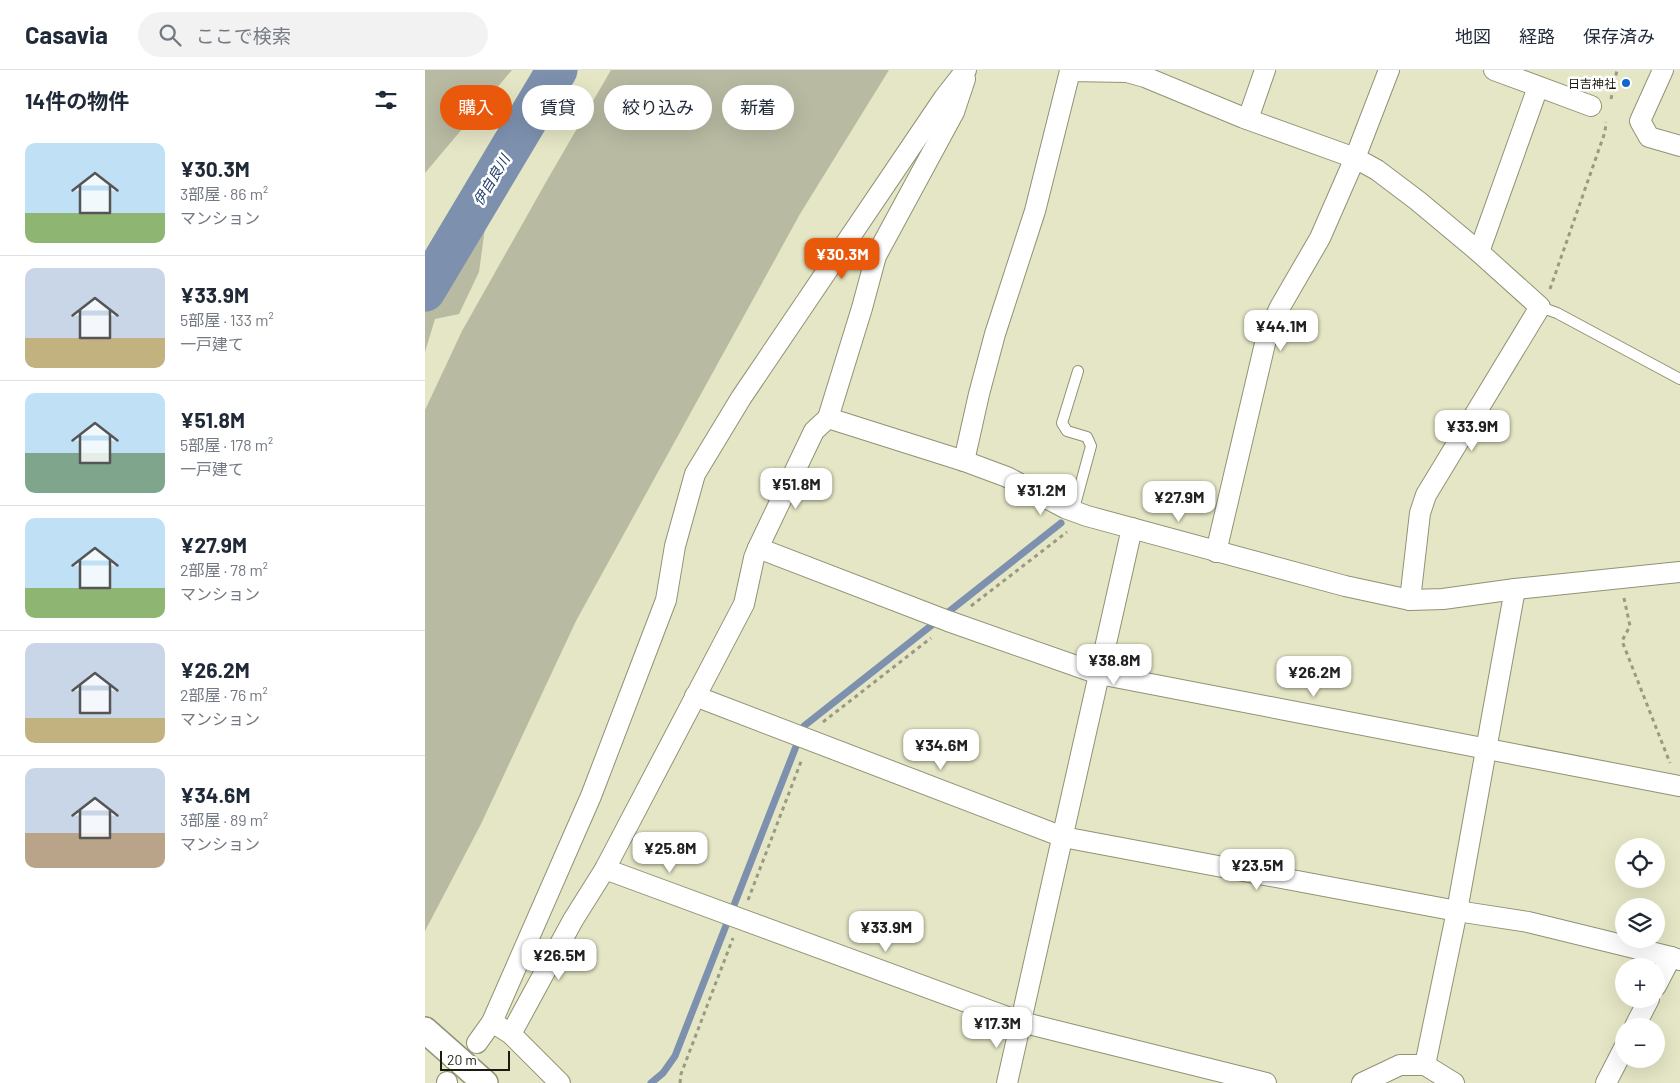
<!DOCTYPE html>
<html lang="ja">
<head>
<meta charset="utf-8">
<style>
  body { margin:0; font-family:Barlow,"Noto Sans JP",sans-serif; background:#f2f2f3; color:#1f2937; height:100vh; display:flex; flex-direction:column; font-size:19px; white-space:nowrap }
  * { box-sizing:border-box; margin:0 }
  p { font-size:16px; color:#747a83 }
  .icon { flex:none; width:28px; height:28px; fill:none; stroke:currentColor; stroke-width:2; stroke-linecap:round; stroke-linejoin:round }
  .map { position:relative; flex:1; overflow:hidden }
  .panel { display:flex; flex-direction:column; background:#fff; width:425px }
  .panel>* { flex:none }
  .top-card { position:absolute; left:15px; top:15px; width:475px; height:45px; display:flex; gap:10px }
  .tools { position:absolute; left:1190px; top:768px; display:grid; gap:10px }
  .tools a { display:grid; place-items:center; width:50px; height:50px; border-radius:50%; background:#fff; box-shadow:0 5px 20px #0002; font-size:25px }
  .scale { position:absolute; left:15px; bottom:12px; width:70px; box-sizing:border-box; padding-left:5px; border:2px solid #1a1a0e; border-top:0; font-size:14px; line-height:18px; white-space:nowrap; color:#1a1a0e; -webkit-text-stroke:4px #fff; paint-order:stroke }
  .price { position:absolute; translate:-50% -42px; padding:0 11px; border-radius:10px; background:#fff; color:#222; font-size:16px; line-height:32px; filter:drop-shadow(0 1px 2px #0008) }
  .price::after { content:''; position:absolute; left:50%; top:30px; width:15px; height:11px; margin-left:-8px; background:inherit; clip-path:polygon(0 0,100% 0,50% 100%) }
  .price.selected { background:#ea580c; color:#fff }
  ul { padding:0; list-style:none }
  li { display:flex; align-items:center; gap:15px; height:125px; padding:0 25px }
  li+li { border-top:1px solid #e0e1e3 }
  li span { display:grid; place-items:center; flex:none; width:140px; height:100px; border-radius:10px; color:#555 }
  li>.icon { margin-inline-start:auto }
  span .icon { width:60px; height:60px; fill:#fffc; stroke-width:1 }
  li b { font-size:21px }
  h2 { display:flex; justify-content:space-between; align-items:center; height:60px; padding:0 25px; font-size:21px }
  .pill { padding:0 18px; border-radius:22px; background:#fff; box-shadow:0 5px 20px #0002; font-size:18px; line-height:45px }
  .pill.selected { background:#ea580c; color:#fff }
  header { display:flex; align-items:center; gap:30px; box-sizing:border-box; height:70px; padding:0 25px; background:#fff; border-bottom:1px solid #e0e1e3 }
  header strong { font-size:24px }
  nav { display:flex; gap:28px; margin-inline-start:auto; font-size:18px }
  .search { width:350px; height:45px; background:#f2f2f3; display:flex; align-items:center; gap:12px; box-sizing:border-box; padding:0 18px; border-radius:28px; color:#747a83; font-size:19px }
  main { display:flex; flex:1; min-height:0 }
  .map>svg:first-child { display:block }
</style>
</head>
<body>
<header>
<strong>Casavia</strong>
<div class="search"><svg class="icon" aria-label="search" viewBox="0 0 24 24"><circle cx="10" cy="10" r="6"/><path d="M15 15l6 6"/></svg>ここで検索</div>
<nav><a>地図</a><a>経路</a><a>保存済み</a></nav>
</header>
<main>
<section class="panel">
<h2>14件の物件<svg class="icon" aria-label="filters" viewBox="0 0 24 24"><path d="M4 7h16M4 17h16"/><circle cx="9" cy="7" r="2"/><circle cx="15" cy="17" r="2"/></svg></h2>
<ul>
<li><span style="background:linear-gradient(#bfe0f5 70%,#8fb573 0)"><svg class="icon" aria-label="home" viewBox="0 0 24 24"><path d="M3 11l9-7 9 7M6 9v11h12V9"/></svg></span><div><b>¥30.3M</b><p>3部屋 · 86 m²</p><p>マンション</p></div></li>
<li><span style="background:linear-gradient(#c9d6e8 70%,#c2b280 0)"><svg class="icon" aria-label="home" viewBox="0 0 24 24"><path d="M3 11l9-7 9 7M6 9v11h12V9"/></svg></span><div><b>¥33.9M</b><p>5部屋 · 133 m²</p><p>一戸建て</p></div></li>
<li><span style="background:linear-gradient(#bfe0f5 60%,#7fa58c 0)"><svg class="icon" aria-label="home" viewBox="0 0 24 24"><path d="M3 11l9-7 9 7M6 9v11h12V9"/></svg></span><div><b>¥51.8M</b><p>5部屋 · 178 m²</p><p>一戸建て</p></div></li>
<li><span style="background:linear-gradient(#bfe0f5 70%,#8fb573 0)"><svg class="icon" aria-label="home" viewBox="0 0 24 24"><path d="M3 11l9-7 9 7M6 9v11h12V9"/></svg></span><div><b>¥27.9M</b><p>2部屋 · 78 m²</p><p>マンション</p></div></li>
<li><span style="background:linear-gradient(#c9d6e8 75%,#c2b280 0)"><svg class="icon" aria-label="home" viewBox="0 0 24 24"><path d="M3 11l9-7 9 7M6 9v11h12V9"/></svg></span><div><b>¥26.2M</b><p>2部屋 · 76 m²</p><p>マンション</p></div></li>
<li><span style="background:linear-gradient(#c9d6e8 65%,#b9a48a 0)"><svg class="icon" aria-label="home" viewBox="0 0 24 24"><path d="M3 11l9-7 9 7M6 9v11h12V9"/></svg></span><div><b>¥34.6M</b><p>3部屋 · 89 m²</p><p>マンション</p></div></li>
</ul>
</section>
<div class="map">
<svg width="1255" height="1013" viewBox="0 0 1255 1013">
  <rect width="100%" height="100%" fill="#e4e6c5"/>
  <g fill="#b9baa2">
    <path d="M0,0H87L0,103Z"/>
    <path d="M186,0H464L375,144L151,551L56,754L0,861V340L37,261L121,112Z"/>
    <path d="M38,145L60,158L54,202L34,244L10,249L0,282V195L2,194Z"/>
  </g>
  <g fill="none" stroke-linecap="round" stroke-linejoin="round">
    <path stroke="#7d91af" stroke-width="7" d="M226,1013L238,1003L250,986L379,656L636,453"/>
    <path stroke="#7d91af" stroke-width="41" d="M0,221L132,0"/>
    <g stroke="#919274" stroke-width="12">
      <g id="service">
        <path d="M1115,237L1132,243L1255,309"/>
        <path d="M648,442L666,376L662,367L642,361L637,353L653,301"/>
      </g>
    </g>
    <g stroke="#919274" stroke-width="22">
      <g id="minor">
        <path d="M1069,0L1166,36"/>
        <path d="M1238,0L1215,51L1224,67L1255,76"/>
        <path d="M823,49L840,0"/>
        <path d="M1054,182L1113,17"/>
        <path d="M403,348L437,238L451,186L529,42L540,9"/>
        <path d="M539,391L554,324L570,264L610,141L645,1L702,2L720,7L819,48L930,88L952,100L993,131L1054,182L1115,237L1001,425L995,443L985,530"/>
        <path d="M333,478L523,551L674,604L1254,716"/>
        <path d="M791,482L842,265L855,237L895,168L930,88L964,0"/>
        <path d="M270,626L638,767L1032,841L1103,852L1246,887L1255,890"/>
        <path d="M180,799L596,952L841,1013"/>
        <path d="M1231,916L1246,887"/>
        <path d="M67,952L86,964L148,850L180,799L319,534L329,488L333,478L389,361L403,348L539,391L582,407L640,438L662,446L920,516L985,530L1018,529L1090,519L1255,502"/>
        <path d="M1210,956L1224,929"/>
        <path d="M86,964L135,1013"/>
        <path d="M52,973L67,952L166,726L241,530L250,476L270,404L316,328L519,28L541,0"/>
        <path d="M1000,995L1032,841L1090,519"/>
        <path d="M22,1013V1012"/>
        <path d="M582,1013L707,458"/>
        <path d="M937,1013L975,995H1000L1029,1013"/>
        <path d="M1181,1013L1199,978"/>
      </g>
    </g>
    <g stroke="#919274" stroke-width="28">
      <path id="tertiary" d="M0,960L60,1013"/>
    </g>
    <g stroke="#989a81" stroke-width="3" stroke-dasharray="4 4" stroke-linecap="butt">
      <path d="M1186,29L1192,0"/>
      <path d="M1125,219L1180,62L1181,52"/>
      <path d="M1199,528L1205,556L1197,571L1245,693"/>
      <path d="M546,536L642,462"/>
      <path d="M398,652L506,568"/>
      <path d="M323,830L377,689"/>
      <path d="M255,1013L256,1004L308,868"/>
    </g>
    <use href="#service" stroke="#fff" stroke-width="10"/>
    <use href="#minor" stroke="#fff" stroke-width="20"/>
    <use href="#tertiary" stroke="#fff" stroke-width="25"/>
  </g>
  <circle fill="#1065ce" stroke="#fff" stroke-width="2" cx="1201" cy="13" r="5"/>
  <g text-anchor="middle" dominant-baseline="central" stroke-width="5" stroke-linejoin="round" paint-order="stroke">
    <g font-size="12" fill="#1a1a0e" stroke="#fff" text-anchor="end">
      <text x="1191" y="13">日吉神社</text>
    </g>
    <g font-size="14" font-style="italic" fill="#203d67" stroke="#fff">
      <text transform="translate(66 110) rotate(-59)">伊自良川</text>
    </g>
  </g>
</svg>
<div class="tools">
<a><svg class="icon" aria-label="locate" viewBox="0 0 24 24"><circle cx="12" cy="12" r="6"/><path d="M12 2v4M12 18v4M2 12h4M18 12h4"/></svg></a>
<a><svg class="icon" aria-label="layers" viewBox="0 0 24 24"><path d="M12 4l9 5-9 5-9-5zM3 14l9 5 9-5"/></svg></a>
<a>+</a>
<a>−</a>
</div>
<div class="scale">20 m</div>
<b class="price selected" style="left:417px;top:210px">¥30.3M</b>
<b class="price" style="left:856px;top:282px">¥44.1M</b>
<b class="price" style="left:1047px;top:382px">¥33.9M</b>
<b class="price" style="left:371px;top:440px">¥51.8M</b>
<b class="price" style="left:616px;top:446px">¥31.2M</b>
<b class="price" style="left:754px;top:453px">¥27.9M</b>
<b class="price" style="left:689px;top:616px">¥38.8M</b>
<b class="price" style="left:889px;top:628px">¥26.2M</b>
<b class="price" style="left:516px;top:701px">¥34.6M</b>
<b class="price" style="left:245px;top:804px">¥25.8M</b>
<b class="price" style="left:832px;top:821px">¥23.5M</b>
<b class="price" style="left:461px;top:883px">¥33.9M</b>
<b class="price" style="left:134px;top:911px">¥26.5M</b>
<b class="price" style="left:572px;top:979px">¥17.3M</b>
<div class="top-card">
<a class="pill selected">購入</a>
<a class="pill">賃貸</a>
<a class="pill">絞り込み</a>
<a class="pill">新着</a>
</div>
</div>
</main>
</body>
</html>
